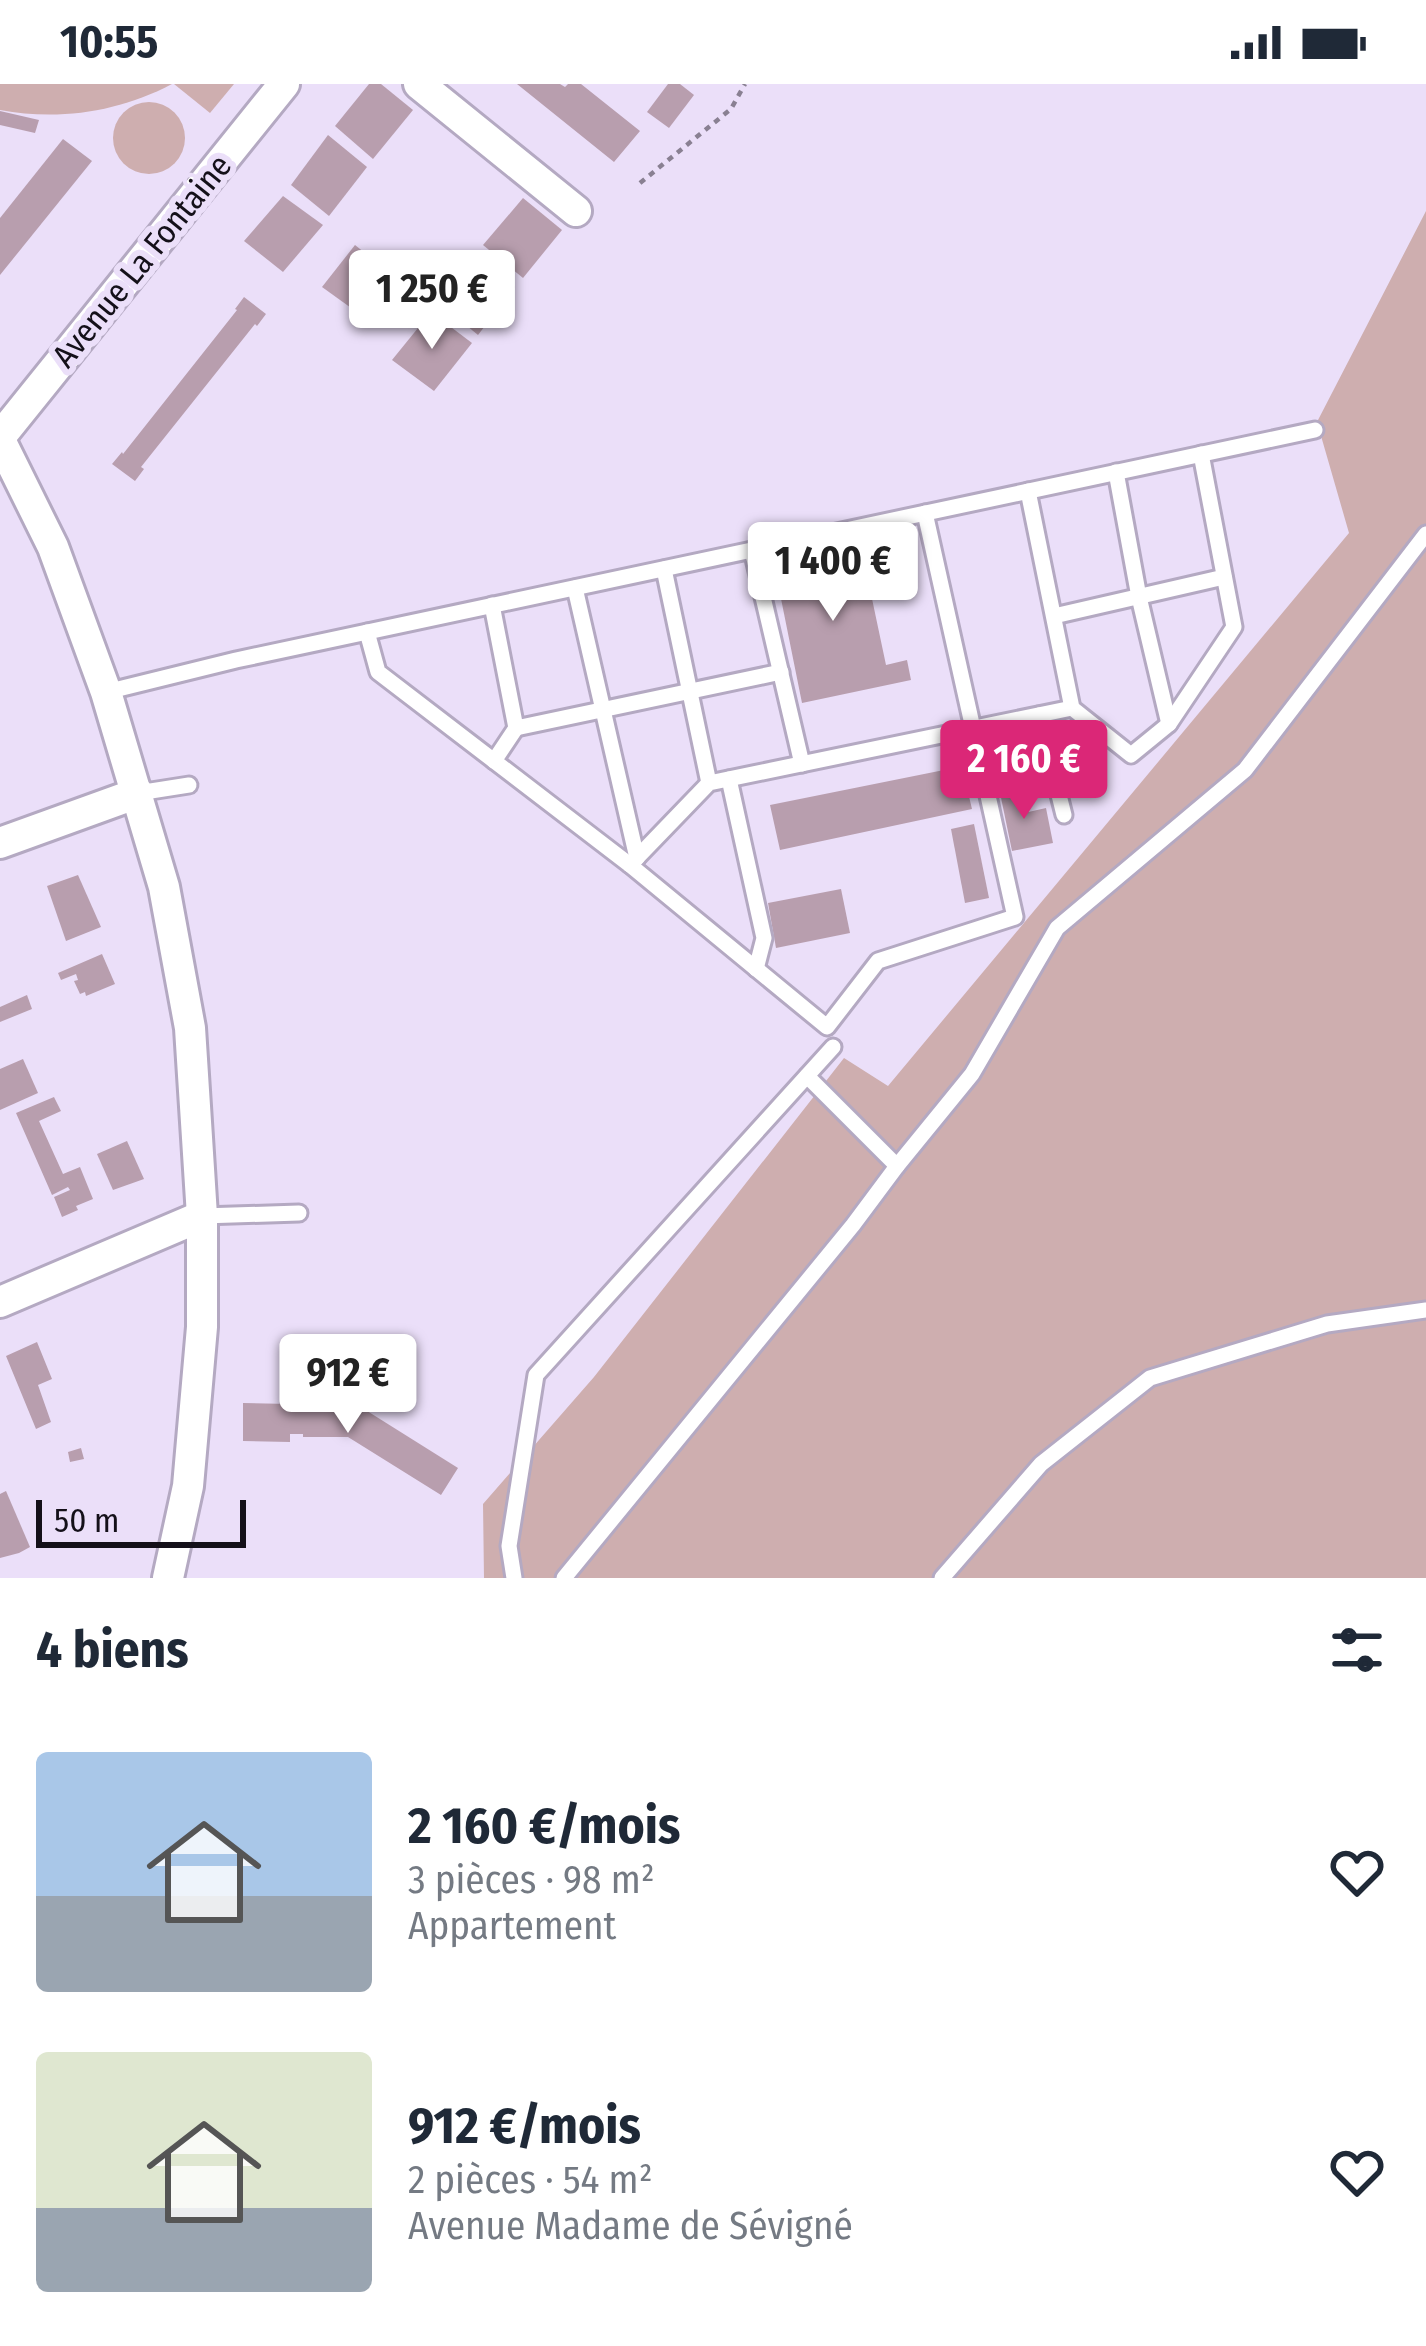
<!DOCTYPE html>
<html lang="fr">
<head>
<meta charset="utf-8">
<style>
  body { margin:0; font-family:"Fira Sans Condensed",sans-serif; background:#f6f6f7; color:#1f2937; height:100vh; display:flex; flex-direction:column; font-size:45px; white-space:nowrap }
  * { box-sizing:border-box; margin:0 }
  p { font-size:39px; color:#747a83 }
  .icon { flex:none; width:66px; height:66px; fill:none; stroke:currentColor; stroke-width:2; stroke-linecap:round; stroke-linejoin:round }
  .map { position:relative; height:1494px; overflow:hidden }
  .panel { display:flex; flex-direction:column; background:#fff; flex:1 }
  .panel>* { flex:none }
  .scale { position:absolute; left:36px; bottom:30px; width:210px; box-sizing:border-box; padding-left:12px; border:6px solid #141019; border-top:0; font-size:33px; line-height:42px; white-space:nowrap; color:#141019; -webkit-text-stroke:9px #ebdff9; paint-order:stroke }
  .price { position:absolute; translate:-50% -102px; padding:0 27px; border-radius:12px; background:#fff; color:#222; font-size:39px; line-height:78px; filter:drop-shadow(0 3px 6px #0008) }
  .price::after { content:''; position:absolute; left:50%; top:72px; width:36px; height:27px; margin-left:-18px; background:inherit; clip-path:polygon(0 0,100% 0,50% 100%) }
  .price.active { background:#db2777; color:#fff }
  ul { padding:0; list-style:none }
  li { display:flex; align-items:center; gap:36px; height:300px; padding:0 36px }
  li span { display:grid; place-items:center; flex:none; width:336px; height:240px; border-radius:12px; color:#555 }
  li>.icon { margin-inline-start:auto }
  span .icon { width:144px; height:144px; fill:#fffc; stroke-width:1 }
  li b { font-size:51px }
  h2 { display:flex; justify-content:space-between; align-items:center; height:144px; padding:0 36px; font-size:51px }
  .status { display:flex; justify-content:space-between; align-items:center; height:84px; padding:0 60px; background:#fff; direction:ltr }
  .status svg { height:33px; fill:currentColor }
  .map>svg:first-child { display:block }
</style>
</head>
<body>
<div class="status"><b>10:55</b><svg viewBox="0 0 49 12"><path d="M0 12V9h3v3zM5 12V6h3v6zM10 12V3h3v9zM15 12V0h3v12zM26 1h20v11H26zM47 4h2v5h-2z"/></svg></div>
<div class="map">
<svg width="1426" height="1494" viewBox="0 0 1426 1494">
  <rect width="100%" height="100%" fill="#ebdff9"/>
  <g fill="#ceaeaf">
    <path d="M0,0H172C119,28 59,37 0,26Z"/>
    <path d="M174,0H234L210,29Z"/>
    <circle cx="149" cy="54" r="36"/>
    <path d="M1426,127V1494H484L483,1420L594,1293L844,974L888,1002L1349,449L1317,338Z"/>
  </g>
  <g fill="#b89eae">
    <path d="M369,0H381L413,26L373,75L335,42Z"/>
    <path d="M517,0H560L565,3L568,0H581L640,47L614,78Z"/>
    <path d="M668,0H680L694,11L669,44L647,28Z"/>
    <path d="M0,27L39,36L35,49L0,41Z"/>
    <path d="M328,51L367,83L329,132L291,101Z"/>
    <path d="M63,55L92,77L0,191V134Z"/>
    <path d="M283,112L323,141L283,188L244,157Z"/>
    <path d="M523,114L562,146L523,194L483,161Z"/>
    <path d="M355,161L404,200L372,239L322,203Z"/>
    <path d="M477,171L515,203L478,251L439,219Z"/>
    <path d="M244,213L266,230L257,242L255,240L141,383L144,385L135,397L112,380L122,368L123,370L237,226L235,225Z"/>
    <path d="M431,228L472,259L434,307L392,276Z"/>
    <path d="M860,458L886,581L907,576L911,596L802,619L773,475Z"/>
    <path d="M944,686L948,704L966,700L972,725L780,766L770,721Z"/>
    <path d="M1017,701L1024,729L1046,724L1053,759L1012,767L999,704Z"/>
    <path d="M974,740L989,814L965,819L951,745Z"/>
    <path d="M78,791L101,843L66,857L47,802Z"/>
    <path d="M841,805L850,849L776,864L768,819Z"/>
    <path d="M102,870L115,900L86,912L85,908L80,910L74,897L78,896L76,890L61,896L58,889Z"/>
    <path d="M27,911L32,925L0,938V923Z"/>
    <path d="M23,975L38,1009L0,1026V985Z"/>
    <path d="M54,1013L61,1027L39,1037L63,1090L80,1083L93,1115L76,1122L78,1126L62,1133L54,1113L70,1106L68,1103L52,1111L16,1029Z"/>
    <path d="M127,1057L144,1095L113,1106L97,1070Z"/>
    <path d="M37,1258L52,1295L38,1301L51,1338L36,1345L6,1272Z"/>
    <path d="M243,1319L290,1320V1323H303V1320H356L458,1384L441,1411L348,1353H303V1350H290V1358L243,1357Z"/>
    <path d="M81,1364L84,1375L70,1378L68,1368Z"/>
    <path d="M6,1407L30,1463L19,1469L0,1474V1410Z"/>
  </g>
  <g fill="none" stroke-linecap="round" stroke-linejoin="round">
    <g stroke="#b4a9c2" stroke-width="21">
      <g id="lane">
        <path d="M1116,388L1139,513L1169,640"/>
        <path d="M1028,407L1072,624L1131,671L1169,640L1234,543L1201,370"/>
        <path d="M752,466L802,680"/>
        <path d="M664,485L709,699"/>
        <path d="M575,504L637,774"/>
        <path d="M492,521L516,644L781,588"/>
        <path d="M1054,532L1224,493"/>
        <path d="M367,548L378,588L630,781L827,943L878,877L1015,833L925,429"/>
        <path d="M106,608L236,576L1315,346"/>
        <path d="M1039,631L1064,731"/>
        <path d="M494,677L516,644"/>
        <path d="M729,695L764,854L756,885"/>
        <path d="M138,709L189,701"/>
        <path d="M630,781L709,699L1072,624"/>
        <path d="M807,992L897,1082"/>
        <path d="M202,1132L299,1129"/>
        <path d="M514,1494L509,1462L536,1291L833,963"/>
        <path d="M564,1494L853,1141L897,1082L972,990L1057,844L1245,686L1426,450"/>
        <path d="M942,1494L1041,1380L1150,1294L1327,1240L1426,1226"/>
      </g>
    </g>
    <g stroke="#b4a9c2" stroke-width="36">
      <g id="street">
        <path d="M419,0L576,127"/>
        <path d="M0,353L284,0"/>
        <path d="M0,356L53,463L106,608L164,803L190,944L202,1132V1243L188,1402L168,1494"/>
        <path d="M0,759L138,709"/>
        <path d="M0,1218L202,1132"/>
      </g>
    </g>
    <path stroke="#898092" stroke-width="4.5" stroke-dasharray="6 6" stroke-linecap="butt" d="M640,99L731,25L745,0"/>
    <use href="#lane" stroke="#fff" stroke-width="15"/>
    <use href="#street" stroke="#fff" stroke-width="30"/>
  </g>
  <g text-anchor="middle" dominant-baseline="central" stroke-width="12" stroke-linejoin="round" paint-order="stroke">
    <g font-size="33" fill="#141019" stroke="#ebdff9">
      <text transform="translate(142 177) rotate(-51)">Avenue La Fontaine</text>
    </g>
  </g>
</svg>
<div class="scale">50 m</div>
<b class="price" style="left:432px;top:268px">1 250 €</b>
<b class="price" style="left:833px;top:540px">1 400 €</b>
<b class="price active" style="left:1024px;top:738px">2 160 €</b>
<b class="price" style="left:348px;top:1352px">912 €</b>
</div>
<section class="panel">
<h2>4 biens<svg class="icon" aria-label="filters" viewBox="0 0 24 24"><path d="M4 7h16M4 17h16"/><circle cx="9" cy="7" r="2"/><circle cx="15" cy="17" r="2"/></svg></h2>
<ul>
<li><span style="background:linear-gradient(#a9c7e8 60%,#9aa5b1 0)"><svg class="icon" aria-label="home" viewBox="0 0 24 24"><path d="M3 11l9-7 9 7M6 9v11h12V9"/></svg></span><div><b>2 160 €/mois</b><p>3 pièces · 98 m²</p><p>Appartement</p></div><svg class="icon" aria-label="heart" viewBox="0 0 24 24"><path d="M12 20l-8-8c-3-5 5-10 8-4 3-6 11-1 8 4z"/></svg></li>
<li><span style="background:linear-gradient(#dfe7d0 65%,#9aa5b1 0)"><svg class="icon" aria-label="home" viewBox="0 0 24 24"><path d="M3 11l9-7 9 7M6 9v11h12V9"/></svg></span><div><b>912 €/mois</b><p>2 pièces · 54 m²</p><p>Avenue Madame de Sévigné</p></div><svg class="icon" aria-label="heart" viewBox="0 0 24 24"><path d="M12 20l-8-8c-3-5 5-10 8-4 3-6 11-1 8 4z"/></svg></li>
</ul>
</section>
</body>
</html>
